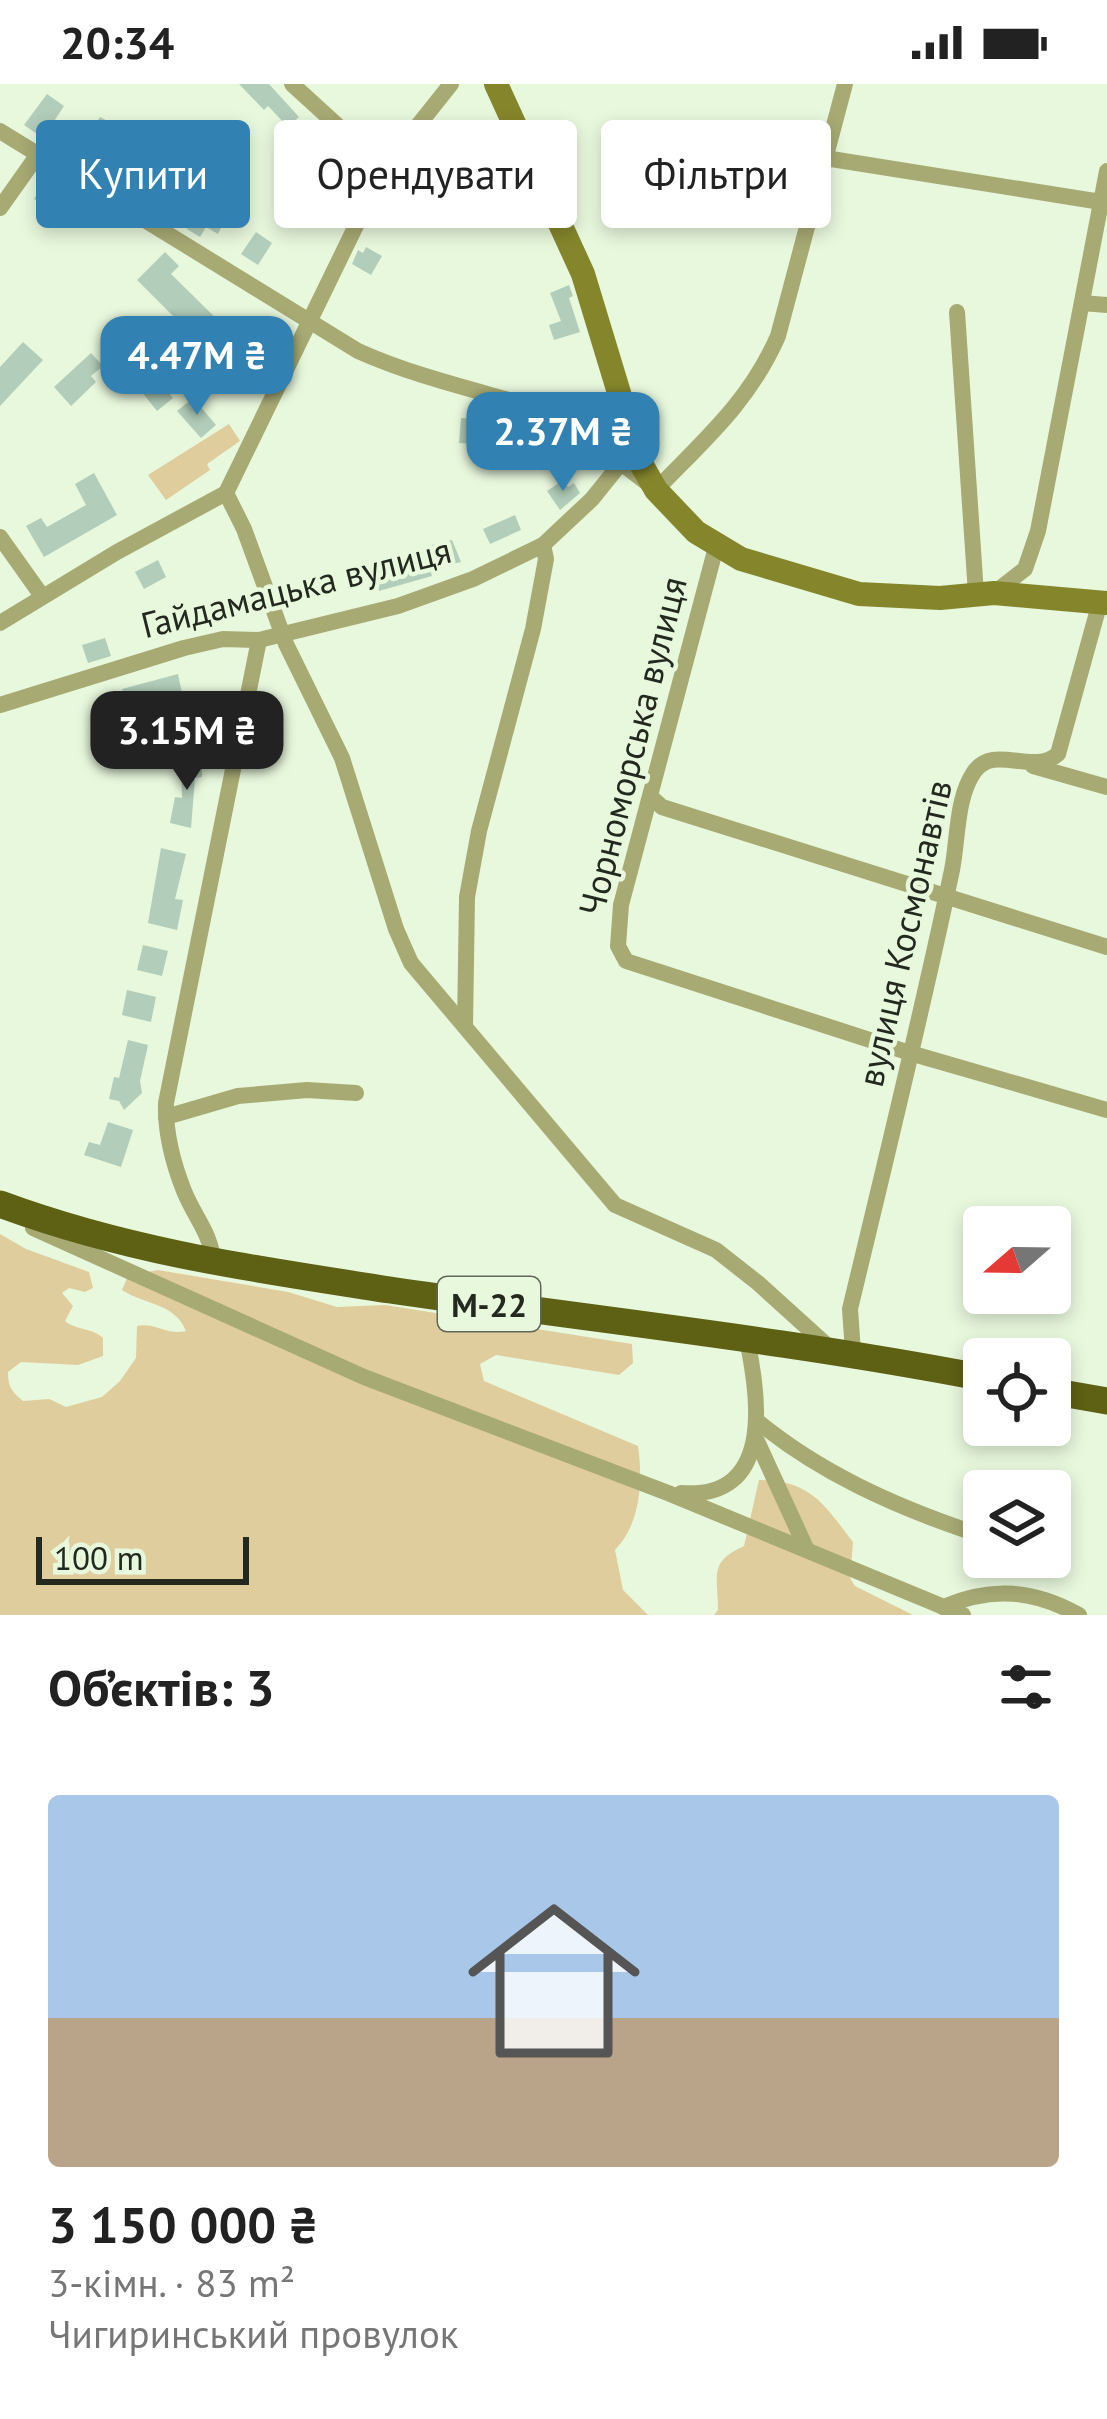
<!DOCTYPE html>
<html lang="uk">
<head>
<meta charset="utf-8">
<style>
  body { margin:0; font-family:"PT Sans",sans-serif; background:#f6f6f6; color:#222; height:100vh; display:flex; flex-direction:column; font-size:45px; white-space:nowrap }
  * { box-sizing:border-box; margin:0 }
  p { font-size:39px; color:#767676 }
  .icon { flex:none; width:66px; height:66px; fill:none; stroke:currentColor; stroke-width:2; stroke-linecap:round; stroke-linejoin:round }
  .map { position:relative; height:1531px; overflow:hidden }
  .details { display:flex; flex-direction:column; background:#fff; flex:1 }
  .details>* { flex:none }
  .hud { position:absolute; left:36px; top:36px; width:1035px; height:108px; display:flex; gap:24px }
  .needle { width:78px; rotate:250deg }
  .tools { position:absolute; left:963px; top:1122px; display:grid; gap:24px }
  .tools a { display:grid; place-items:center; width:108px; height:108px; border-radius:12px; background:#fff; box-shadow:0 6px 18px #0003; font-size:60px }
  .scale { position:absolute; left:36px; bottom:30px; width:213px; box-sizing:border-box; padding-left:12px; border:6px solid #23291f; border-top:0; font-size:33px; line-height:42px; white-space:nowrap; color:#23291f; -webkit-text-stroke:9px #e8f8dd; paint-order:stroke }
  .price { position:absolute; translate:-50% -102px; padding:0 27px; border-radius:24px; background:#3281b3; color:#fff; font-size:39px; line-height:78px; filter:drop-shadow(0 3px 6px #0008) }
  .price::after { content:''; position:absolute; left:50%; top:72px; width:36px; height:27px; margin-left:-18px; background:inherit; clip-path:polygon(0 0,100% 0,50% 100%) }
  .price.active { background:#222; color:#fff }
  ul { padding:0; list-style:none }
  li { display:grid; align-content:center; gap:24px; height:636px; padding:0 48px }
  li+li { border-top:3px solid #e0e0e0 }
  li span { display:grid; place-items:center; height:372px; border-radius:12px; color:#555 }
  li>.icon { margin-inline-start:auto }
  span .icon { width:216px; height:216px; fill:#fffc; stroke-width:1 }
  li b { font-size:51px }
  h2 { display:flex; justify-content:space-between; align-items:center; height:144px; padding:0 48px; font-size:51px }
  .chip { padding:0 42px; border-radius:12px; background:#fff; box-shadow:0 6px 18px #0003; font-size:42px; line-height:108px }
  .chip.active { background:#3281b3; color:#fff }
  .status { display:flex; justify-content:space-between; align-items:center; height:84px; padding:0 60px; background:#fff; direction:ltr }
  .status svg { height:33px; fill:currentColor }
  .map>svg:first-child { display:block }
</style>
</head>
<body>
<div class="status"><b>20:34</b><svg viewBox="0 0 49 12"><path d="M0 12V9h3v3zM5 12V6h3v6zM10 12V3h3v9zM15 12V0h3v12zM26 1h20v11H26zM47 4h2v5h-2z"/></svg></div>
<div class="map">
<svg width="1107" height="1531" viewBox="0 0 1107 1531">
  <rect width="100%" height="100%" fill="#e8f8dd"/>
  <g fill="#e0cd9e">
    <path d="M229,340L240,357L207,380L210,386L166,416L148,391Z"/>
    <path d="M0,1150L26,1165L89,1188L93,1204L85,1208L69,1204L62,1209L73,1222L65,1237C77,1247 91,1243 103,1254V1272L78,1281L21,1278L8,1288C8,1303 12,1308 23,1317L49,1315L66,1323L102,1313L120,1297L136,1274L137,1242C156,1238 167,1252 186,1247C175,1219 145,1221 122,1206L128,1192L158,1186L288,1208L337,1223L385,1221L632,1260L633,1279L619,1291L496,1271L480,1280L484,1297L638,1362C643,1397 641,1439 615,1466L623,1506L648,1531H0Z"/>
    <path d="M759,1396C811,1397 823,1419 853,1458L850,1494L855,1502L913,1531H714L718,1526C718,1492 708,1478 744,1462Z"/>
  </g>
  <g fill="#b2cdb9">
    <path d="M239,0H269L299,33L288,43L268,22L264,26Z"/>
    <path d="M47,10L64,22L43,54L24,41Z"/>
    <path d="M100,33L133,50L167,81L155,96L88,51Z"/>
    <path d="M432,49L444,62L417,87L408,79Z"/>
    <path d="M349,80L365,93L347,118L329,103Z"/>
    <path d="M44,97L70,111L60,130L34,115Z"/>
    <path d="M176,101L192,111L189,115L225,136L218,150L206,143L200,153L187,145L191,138L163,121Z"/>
    <path d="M256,148L272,159L258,181L241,170Z"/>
    <path d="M366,163L382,172L371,191L352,180L358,166L363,169Z"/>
    <path d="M165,168L179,182L171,190L236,254L212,278L191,257L195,254L137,196Z"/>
    <path d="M569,201L573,212L569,214L580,248L554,256L549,241L561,237L550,209Z"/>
    <path d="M23,258L43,276L0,322V283Z"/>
    <path d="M144,264L163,288L156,293L173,314L157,327L121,282Z"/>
    <path d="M91,269L103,282L91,292L96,298L71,322L54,303Z"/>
    <path d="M193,314L216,341L201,354L177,327Z"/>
    <path d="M461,334L485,336L482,361L459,359Z"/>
    <path d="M94,389L117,431L44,473L26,442L41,434L47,443L86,421L75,400Z"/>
    <path d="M563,396L568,403L574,399L580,409L560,426L547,407Z"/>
    <path d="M515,431L521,446L490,460L483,445Z"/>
    <path d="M452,456L461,478L430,485L432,492L379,507L374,485L434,468L432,461Z"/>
    <path d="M158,476L166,493L144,505L135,488Z"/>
    <path d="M105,554L111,572L88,579L82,561Z"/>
    <path d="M178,590L183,614L164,619L163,613L128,624L122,605Z"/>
    <path d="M112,634L121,655L101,663L92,642Z"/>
    <path d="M181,676H202V693L195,694L191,744L170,739L175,713L182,714Z"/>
    <path d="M161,764L186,770L175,815L183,816L177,846L148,839Z"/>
    <path d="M143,861L168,867L162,892L137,886Z"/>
    <path d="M127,906L156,913L151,938L122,931Z"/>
    <path d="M128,956L148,961L140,997L142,1009L124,1026L119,1017L109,1015L114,993L119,994Z"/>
    <path d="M108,1038L133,1046L121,1083L84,1071L89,1058L100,1061Z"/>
  </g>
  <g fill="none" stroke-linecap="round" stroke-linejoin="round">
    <g stroke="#a8aa74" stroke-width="16">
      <path d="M292,0L384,84"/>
      <path d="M451,0L384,84L226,409L244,445L286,560L342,674L396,845L411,879L615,1121L716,1166L758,1199L832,1266"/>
      <path d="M0,47L358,267C447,307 545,317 632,360L628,368"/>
      <path d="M825,74L1101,118"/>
      <path d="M0,124L39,69"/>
      <path d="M1082,219L1107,221"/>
      <path d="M957,228L976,510"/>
      <path d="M0,453L42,512"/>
      <path d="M716,463L621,821L618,862L626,877L910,969L1107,1026"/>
      <path d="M994,509L1025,485L1038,447L1107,87"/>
      <path d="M0,539L117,468L226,409"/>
      <path d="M0,621L184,564L223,555L259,556L398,522L473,495L543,461L592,415L621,379L656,406C705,355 749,318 778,252L845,0"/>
      <path d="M1033,682L1107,703"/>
      <path d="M652,714L662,723L1107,863"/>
      <path d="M465,942L467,813L479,747L533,545L546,475L543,461"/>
      <path d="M166,1033L238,1012L307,1006L356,1009"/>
      <path d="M33,1144L364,1293L668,1409L963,1531"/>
      <path d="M214,1180C210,1147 196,1136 184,1107C173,1079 165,1049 166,1019L259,556"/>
      <path d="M853,1268L850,1225C885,1079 921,933 952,786C958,756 956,714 974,688C994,659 1032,692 1058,670L1100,518"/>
      <path d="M757,1337C819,1388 892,1421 968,1447"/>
      <path d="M757,1357L806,1464"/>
      <path d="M681,1409C773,1416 760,1317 747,1256"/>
      <path d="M943,1523C992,1502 1034,1506 1079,1531"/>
    </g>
    <path stroke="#85862c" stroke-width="24" d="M496,0L583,190L640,378L656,406L696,448L741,475L859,510L940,514L994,509L1107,519"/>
    <g stroke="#5e6014" stroke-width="27">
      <path d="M0,1120C130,1168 254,1185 390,1206C588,1235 788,1256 984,1294"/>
      <path d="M1050,1307L1107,1317"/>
    </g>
  </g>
  <g text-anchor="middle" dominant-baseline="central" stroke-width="9" stroke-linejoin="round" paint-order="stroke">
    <rect fill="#e8f8dd" stroke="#5e6758" stroke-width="3" x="438" y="1193" width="102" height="54" rx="9"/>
    <g font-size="33" font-weight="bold" fill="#23291f">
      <text x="489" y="1220">М-22</text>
    </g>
    <g font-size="36" fill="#23291f" stroke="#e8f8dd">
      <text transform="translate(296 503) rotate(-14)">Гайдамацька вулиця</text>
      <text transform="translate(632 662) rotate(-76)">Чорноморська вулиця</text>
      <text transform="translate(904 849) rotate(-77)">вулиця Космонавтів</text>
    </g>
  </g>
</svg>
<div class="tools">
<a><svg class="needle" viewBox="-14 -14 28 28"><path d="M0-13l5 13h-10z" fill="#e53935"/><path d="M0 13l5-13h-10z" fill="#767676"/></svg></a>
<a><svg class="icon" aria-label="locate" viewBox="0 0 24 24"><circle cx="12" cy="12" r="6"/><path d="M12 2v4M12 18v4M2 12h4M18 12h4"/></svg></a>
<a><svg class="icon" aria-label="layers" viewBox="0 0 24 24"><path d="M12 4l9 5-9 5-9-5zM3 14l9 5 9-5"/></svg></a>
</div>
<div class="scale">100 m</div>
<b class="price" style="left:197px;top:334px">4.47M ₴</b>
<b class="price" style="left:563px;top:410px">2.37M ₴</b>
<b class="price active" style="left:187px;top:709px">3.15M ₴</b>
<div class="hud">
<a class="chip active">Купити</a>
<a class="chip">Орендувати</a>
<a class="chip">Фільтри</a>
</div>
</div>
<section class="details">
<h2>Об’єктів: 3<svg class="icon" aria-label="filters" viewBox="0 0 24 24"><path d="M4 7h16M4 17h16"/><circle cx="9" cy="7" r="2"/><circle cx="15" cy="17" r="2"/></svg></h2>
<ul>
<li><span style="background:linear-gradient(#a9c7e8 60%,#b9a48a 0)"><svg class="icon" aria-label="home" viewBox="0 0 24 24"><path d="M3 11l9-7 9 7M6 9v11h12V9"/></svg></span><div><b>3 150 000 ₴</b><p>3-кімн. · 83 m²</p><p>Чигиринський провулок</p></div></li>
</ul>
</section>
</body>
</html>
